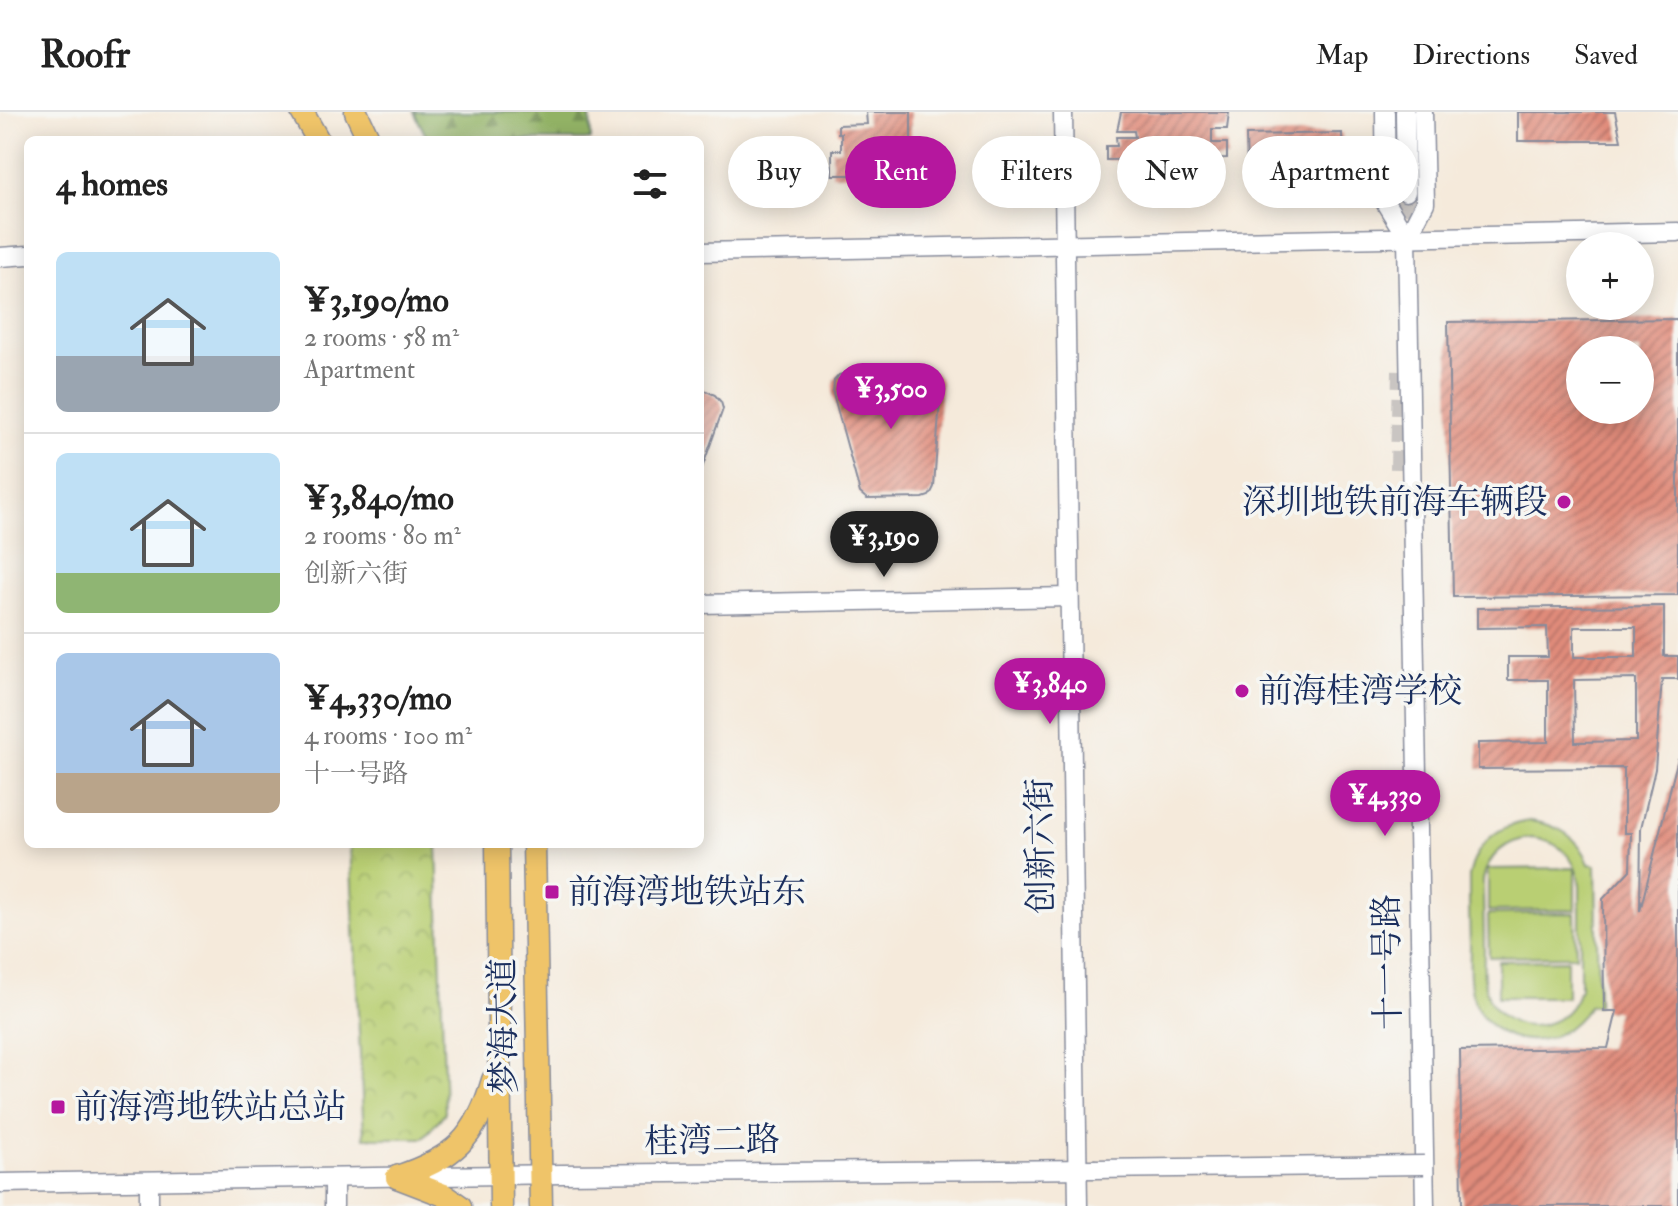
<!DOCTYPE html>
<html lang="en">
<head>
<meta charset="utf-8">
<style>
  body { margin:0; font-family:"IM FELL Double Pica","Noto Serif SC",serif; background:#f6f6f6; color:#222; height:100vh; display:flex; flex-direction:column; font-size:30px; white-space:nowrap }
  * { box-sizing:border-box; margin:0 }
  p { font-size:26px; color:#767676 }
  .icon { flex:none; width:44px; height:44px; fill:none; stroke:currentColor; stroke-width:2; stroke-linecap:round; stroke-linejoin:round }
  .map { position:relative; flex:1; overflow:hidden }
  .drawer { position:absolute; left:24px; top:24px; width:680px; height:712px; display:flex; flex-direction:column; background:#fff; border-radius:12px; box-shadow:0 4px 20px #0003 }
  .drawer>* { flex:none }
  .top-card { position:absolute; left:728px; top:24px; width:760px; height:72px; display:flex; gap:16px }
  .controls { position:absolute; left:1566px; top:120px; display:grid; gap:16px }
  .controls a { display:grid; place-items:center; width:88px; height:88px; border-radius:50%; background:#fff; box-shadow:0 4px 20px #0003; font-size:40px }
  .price { position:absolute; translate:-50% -68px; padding:0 18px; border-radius:28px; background:#b5179e; color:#fff; font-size:26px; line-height:52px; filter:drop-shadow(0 2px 4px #0008) }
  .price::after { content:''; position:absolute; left:50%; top:48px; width:24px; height:18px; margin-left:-12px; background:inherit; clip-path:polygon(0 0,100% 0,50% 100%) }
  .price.current { background:#222; color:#fff }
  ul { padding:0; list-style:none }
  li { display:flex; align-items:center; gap:24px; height:200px; padding:0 32px }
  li+li { border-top:2px solid #e0e0e0 }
  li span { display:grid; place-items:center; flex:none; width:224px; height:160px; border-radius:12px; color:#555 }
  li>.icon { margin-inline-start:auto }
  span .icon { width:96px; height:96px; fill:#fffc; stroke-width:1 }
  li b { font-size:34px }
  h2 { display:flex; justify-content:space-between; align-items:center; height:96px; padding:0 32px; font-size:34px }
  .tag { padding:0 28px; border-radius:36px; background:#fff; box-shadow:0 4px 20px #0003; font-size:28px; line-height:72px }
  .tag.current { background:#b5179e; color:#fff }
  header { display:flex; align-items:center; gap:48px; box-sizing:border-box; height:112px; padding:0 40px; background:#fff; border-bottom:2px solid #e0e0e0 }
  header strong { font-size:38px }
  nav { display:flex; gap:44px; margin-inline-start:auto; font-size:28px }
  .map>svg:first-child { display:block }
</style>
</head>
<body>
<header>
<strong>Roofr</strong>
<nav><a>Map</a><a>Directions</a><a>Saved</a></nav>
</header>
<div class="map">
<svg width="1678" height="1094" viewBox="0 0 1678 1094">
  <defs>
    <pattern id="forest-firs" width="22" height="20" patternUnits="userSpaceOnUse" patternTransform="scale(2)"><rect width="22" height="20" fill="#92b265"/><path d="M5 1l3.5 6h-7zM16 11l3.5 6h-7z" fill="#769156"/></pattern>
    <pattern id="park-crowns" width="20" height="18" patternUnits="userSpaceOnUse" patternTransform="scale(2)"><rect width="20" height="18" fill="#b9cf73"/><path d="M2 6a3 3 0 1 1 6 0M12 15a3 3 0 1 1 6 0" fill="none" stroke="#9eb266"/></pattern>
    <pattern id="building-hatch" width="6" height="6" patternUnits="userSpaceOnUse" patternTransform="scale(2)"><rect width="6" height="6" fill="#e08b7a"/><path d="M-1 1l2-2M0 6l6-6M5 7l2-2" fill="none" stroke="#b57267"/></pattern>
  </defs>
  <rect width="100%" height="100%" fill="#f6f6f2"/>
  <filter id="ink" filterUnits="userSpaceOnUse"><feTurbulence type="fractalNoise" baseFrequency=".0125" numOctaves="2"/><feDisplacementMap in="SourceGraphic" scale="16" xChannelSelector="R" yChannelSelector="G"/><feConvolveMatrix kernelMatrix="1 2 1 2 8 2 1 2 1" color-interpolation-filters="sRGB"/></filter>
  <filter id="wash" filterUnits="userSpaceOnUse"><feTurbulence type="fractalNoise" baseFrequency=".006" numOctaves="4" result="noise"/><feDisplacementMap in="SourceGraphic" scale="32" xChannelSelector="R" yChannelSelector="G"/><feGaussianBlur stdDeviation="1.8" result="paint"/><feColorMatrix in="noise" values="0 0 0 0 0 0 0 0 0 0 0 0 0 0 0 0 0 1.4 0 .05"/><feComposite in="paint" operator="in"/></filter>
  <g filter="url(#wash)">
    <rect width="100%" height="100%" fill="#f5eadb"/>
    <path fill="url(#forest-firs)" stroke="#567062" stroke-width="2" d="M414,0H590L591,28H428Z"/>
    <path fill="url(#park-crowns)" stroke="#6a7f68" stroke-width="2" d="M350,732H437L445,1001L423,1026H364Z"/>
    <g fill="#b9cf73" stroke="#6a7f68" stroke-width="2" fill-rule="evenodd">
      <path d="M1530,709C1557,712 1580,725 1589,752L1596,753L1598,893L1589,894C1574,915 1555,930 1528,928C1501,927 1477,907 1472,881C1468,865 1470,848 1470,832C1469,809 1469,787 1469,764C1476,732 1497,713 1530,709ZM1532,726C1560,729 1576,746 1580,773V876C1574,895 1562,909 1541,913C1518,918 1494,904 1487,881C1482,868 1484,852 1484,837C1484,814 1483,791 1483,768C1488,743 1506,728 1532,726Z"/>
      <path d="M1575,756V798L1488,799V757Z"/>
      <path d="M1575,801L1576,844L1489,845L1488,802Z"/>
      <path d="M1567,848V885H1498V849Z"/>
    </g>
    <g id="blocks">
      <g fill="url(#building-hatch)" fill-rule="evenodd">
        <path d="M866,0H911V63H832V38H841V21H838V13L867,12Z"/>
        <path d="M1121,0H1229L1227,17H1212V31H1227V46L1106,48V34H1117L1116,25H1135L1134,19H1117Z"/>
        <path d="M1518,0H1615L1621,29H1518Z"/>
        <path d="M1342,21L1343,60L1247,61L1246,23Z"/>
        <path d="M1678,207V483L1453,485L1448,210ZM1580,238H1640V298H1580Z"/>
        <path d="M928,259L935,261L940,267L941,272L934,375L931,381L929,384L923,386L867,387L860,381L833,282L834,269L839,263L846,261Z"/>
        <path d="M700,276L715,283L721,290L723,297L700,362Z"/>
        <path d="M1664,494V544H1678V567H1662L1655,657L1641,716L1640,799L1678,646V1094H1462L1460,938L1608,936L1617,899H1604L1603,787L1630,758L1631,721H1624V656L1478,657V631L1548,630V568H1508V545H1548L1547,515L1477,516V496ZM1574,515H1636V545H1574ZM1636,567V629L1575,630L1574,568Z"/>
      </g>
    </g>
  </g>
  <g filter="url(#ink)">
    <use href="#blocks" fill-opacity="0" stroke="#888c9c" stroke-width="2"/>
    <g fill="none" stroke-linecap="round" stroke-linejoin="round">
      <g stroke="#c9c5c2" stroke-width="18" stroke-dasharray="18 9" stroke-linecap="butt">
        <path d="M1405,129L1406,80"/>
        <path d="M1399,357L1401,259"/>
      </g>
      <g stroke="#888c9c" stroke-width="21">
        <g id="minor">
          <path d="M1063,0L1078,1094"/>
          <path d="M1385,0L1386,92L1407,126"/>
          <path d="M1405,0L1406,80"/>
          <path d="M1423,0L1425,91L1407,126L1425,1094"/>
          <path d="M700,140L1678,120"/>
          <path d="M0,145L28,143"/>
          <path d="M700,492L1069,485"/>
          <path d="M334,1066V1094"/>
          <path d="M149,1070V1094"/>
          <path d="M0,1071L562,1062L1094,1057"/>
        </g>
      </g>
      <g stroke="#888c9c" stroke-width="25">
        <g id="major">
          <path d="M302,0L318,28"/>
          <path d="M356,0L369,28"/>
          <path d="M497,732L501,1094"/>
          <path d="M534,732L541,1094"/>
          <path d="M397,1065C454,1046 476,1027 493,968"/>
          <path d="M397,1065L444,1083L460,1094"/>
        </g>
      </g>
      <use href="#minor" stroke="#fff" stroke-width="18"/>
      <use href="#major" stroke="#efc469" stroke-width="22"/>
      <g stroke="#888c9c" stroke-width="21" stroke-linecap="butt">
        <path id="minor-bridge" d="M1094,1057L1424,1053"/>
      </g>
      <use href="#minor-bridge" stroke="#fff" stroke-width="18"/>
    </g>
  </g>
  <g fill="#b5179e" stroke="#f6f6f2" stroke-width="3">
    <circle cx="1564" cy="390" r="8"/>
    <circle cx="1242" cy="579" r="8"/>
    <rect x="544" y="772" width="16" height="16" rx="4"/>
    <rect x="50" y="987" width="16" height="16" rx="4"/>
  </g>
  <g text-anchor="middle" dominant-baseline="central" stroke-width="7" stroke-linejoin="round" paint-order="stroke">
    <g font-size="34" fill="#1b2f5e" stroke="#f6f6f2" text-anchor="start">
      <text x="1548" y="390" text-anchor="end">深圳地铁前海车辆段</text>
      <text x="1258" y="579">前海桂湾学校</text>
      <text x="568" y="780">前海湾地铁站东</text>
      <text x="74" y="995">前海湾地铁站总站</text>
    </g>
    <g font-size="34" fill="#1b2f5e" stroke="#f6f6f2">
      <text transform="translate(1041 734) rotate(-91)">创新六街</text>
      <text transform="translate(1388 850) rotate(-91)">十一号路</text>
      <text transform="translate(504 914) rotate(-91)">梦海大道</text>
      <text transform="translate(712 1029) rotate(-1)">桂湾二路</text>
    </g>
  </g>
</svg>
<div class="controls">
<a>+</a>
<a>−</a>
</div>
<b class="price" style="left:891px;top:319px">¥3,500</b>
<b class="price current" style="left:884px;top:467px">¥3,190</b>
<b class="price" style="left:1050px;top:614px">¥3,840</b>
<b class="price" style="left:1385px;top:726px">¥4,330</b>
<div class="top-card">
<a class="tag">Buy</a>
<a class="tag current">Rent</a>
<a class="tag">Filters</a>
<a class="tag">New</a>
<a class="tag">Apartment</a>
</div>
<section class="drawer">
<h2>4 homes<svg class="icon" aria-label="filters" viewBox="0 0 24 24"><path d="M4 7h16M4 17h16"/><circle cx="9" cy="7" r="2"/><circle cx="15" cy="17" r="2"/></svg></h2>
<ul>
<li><span style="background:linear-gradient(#bfe0f5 65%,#9aa5b1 0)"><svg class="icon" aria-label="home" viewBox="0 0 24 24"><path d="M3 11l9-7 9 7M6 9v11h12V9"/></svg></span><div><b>¥3,190/mo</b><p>2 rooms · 58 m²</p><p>Apartment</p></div></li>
<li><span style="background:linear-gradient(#bfe0f5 75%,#8fb573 0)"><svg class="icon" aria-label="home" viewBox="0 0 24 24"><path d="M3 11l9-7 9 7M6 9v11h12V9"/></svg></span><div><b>¥3,840/mo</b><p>2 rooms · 80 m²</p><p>创新六街</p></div></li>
<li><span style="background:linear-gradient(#a9c7e8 75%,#b9a48a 0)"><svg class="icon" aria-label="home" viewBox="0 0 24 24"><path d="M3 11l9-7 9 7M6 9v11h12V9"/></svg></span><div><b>¥4,330/mo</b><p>4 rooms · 100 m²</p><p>十一号路</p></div></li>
</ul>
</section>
</div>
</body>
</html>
